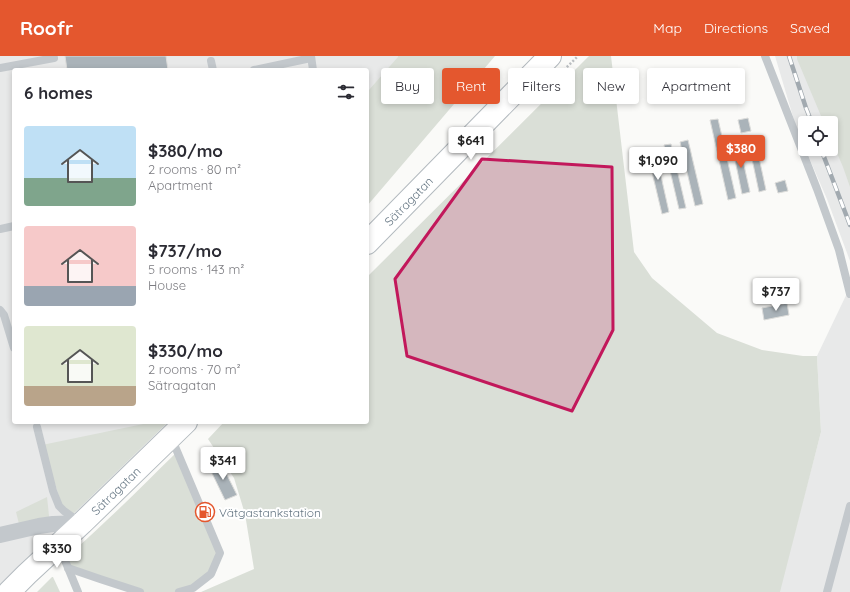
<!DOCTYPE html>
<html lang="en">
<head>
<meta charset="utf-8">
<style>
  body { margin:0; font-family:Quicksand,sans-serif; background:#f7f7f7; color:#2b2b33; height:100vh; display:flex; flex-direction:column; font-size:15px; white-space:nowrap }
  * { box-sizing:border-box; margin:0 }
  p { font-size:13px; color:#7c7c81 }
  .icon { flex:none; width:22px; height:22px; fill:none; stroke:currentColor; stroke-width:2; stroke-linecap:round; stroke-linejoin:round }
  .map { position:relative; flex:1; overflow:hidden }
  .details { position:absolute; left:12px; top:12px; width:357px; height:356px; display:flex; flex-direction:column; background:#fff; border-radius:4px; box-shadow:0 2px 6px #0003 }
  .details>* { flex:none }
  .banner { position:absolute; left:381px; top:12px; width:380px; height:36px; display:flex; gap:8px }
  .controls { position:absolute; left:798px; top:60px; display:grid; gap:8px }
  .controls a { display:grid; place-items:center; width:40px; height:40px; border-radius:4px; background:#fff; box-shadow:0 2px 6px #0003; font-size:20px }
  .price { position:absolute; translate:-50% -34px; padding:0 9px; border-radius:4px; background:#fff; color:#222; font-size:13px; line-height:26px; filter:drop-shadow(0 1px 2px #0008) }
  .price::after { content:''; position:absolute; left:50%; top:24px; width:12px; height:9px; margin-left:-6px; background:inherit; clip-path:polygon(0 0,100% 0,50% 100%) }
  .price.on { background:#e4572e; color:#fff }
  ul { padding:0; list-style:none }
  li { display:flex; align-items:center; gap:12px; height:100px; padding:0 12px }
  li span { display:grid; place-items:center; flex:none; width:112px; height:80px; border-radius:4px; color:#555 }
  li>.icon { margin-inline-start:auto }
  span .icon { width:48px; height:48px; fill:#fffc; stroke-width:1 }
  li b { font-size:17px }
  h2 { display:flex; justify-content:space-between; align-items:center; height:48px; padding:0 12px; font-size:17px }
  .pill { padding:0 14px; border-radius:4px; background:#fff; box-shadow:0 2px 6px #0003; font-size:14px; line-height:36px }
  .pill.on { background:#e4572e; color:#fff }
  header { display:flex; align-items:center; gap:24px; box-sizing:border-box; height:56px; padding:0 20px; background:#e4572e; color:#fff }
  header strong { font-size:19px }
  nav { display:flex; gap:22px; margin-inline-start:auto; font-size:14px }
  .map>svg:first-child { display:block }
</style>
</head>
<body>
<header>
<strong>Roofr</strong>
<nav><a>Map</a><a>Directions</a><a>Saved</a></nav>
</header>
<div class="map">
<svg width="850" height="536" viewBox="0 0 850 536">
  <rect width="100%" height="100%" fill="#fafaf8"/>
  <g fill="#e8e9e9" fill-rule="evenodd">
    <path d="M0,0H398L399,1L367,36V14H14V366H186L0,536Z"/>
    <path d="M775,0H850V205L827,143L797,74ZM805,67H831V93H805Z"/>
    <path d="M850,231V536H779L821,376L817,300Z"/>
  </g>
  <g fill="#dadfd7">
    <path d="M398,0H495L367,150V36L398,1Z"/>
    <path d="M589,0H611L634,196L652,222L717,277L762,294L803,300H817L821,376L780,536H201L254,513L245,458L234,422L208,383L224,366H367V221Z"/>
    <path d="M797,0H850V131L843,111L831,83V67H824L797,3Z"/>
    <path d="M153,366H168L71,460L64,455L42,389Z"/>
    <path d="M177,396L220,497L211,518L179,536H140L68,512L64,502C79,491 92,478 106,465C130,443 153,419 177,396Z"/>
    <path d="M47,441L50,469L19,468L16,456Z"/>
    <path d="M53,521L60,536H37L52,521Z"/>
  </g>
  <g fill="#aab3b9" stroke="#dcdcda">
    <path d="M65,0H166L168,14H67Z"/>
    <path d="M748,62L751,75L741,77L738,64Z"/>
    <path d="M718,63L736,142L728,144L710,64Z"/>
    <path d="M755,83L766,134L759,136L748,84Z"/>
    <path d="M688,84L703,148L695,150L680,86Z"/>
    <path d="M739,87L750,136L742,138L732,89Z"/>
    <path d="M671,88L686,152L679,153L664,89Z"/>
    <path d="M655,93L669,156L662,158L647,95Z"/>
    <path d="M785,124L788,135L778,137L775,127Z"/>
    <path d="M787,247L789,259L764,264L762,252Z"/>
    <path d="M220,405L237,439L225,444L209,411Z"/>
    <path d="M206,446L213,462L204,466L197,450Z"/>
  </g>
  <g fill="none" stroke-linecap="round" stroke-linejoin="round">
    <g stroke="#b3babf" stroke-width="24">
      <g id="secondary">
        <path id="s1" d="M367,187L550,0"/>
        <path id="s2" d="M9,536L27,518L82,467L186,366"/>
      </g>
    </g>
    <path stroke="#bbbfc2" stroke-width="2.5" stroke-dasharray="2 2" stroke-linecap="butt" d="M564,14L578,0"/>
    <g stroke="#c3c8cc" stroke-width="8">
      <path d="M311,0L313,14"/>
      <path d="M765,0L817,133L839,194L850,238"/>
      <path d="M211,5L213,14"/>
      <path d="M0,12L54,2"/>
      <path d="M254,14L311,2"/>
      <path d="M0,173L14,170"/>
      <path d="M0,254L4,259L14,292"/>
      <path d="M37,371L53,435L59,450L64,455L78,465"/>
      <path d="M171,381L220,497L211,518L193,532L179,536"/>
      <path d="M59,490L78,536"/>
      <path d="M68,512L100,523L140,536"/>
      <path d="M827,536L850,450"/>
    </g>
    <path stroke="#c3c8cc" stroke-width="16" d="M0,479L39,470L53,468L82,467"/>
    <use href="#secondary" stroke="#fff" stroke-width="22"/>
    <g stroke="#a2aab0" stroke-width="4.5">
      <g id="rail">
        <path d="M789,0L806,52L812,67"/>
        <path d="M821,93L850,169"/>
      </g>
    </g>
    <use href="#rail" stroke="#fff" stroke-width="3" stroke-dasharray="9" stroke-linecap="butt"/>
  </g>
  <path fill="#c2185b" fill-opacity="0.2" stroke="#c2185b" stroke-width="3" stroke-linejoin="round" d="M482,103L612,111L613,274L572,355L407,300L395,223Z"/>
  <defs>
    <g id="fuel-ring" transform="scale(1)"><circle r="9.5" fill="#fff" stroke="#e4572e" stroke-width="1.5"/><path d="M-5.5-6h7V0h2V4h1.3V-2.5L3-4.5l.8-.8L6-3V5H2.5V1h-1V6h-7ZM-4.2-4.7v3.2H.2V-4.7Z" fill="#e4572e"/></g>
  </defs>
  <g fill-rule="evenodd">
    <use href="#fuel-ring" x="205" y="456"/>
  </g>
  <g text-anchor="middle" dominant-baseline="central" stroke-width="4" stroke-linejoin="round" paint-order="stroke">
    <g font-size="12" fill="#657683" stroke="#fff">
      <text stroke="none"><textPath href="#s1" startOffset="59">Sätragatan</textPath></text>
      <text stroke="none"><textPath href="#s2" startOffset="147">Sätragatan</textPath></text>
    </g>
    <g font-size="12" fill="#657683" stroke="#fff" text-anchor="start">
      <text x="219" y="456">Vätgastankstation</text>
    </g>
  </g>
</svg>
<div class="controls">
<a><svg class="icon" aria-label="locate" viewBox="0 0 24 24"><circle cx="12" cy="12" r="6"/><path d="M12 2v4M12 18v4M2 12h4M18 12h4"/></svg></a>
</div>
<b class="price" style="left:471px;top:105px">$641</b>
<b class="price on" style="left:741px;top:113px">$380</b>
<b class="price" style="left:658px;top:125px">$1,090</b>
<b class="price" style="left:776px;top:256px">$737</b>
<b class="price" style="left:223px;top:425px">$341</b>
<b class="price" style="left:57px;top:513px">$330</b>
<div class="banner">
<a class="pill">Buy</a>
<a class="pill on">Rent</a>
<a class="pill">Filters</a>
<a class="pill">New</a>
<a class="pill">Apartment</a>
</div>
<section class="details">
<h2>6 homes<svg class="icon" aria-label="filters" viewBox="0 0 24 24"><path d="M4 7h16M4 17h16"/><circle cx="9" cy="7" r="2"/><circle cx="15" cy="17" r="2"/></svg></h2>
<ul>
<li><span style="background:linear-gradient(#bfe0f5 65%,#7fa58c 0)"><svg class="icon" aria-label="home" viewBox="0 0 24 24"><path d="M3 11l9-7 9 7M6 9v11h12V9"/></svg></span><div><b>$380/mo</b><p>2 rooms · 80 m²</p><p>Apartment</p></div></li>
<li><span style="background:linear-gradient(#f6c9c9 75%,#9aa5b1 0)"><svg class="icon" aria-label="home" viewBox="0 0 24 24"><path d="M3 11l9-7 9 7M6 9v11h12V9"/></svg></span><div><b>$737/mo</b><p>5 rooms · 143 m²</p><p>House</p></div></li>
<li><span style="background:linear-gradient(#dfe7d0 75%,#b9a48a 0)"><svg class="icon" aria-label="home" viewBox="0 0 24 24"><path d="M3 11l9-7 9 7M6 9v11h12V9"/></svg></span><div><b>$330/mo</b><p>2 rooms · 70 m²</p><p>Sätragatan</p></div></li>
</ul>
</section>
</div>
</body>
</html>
